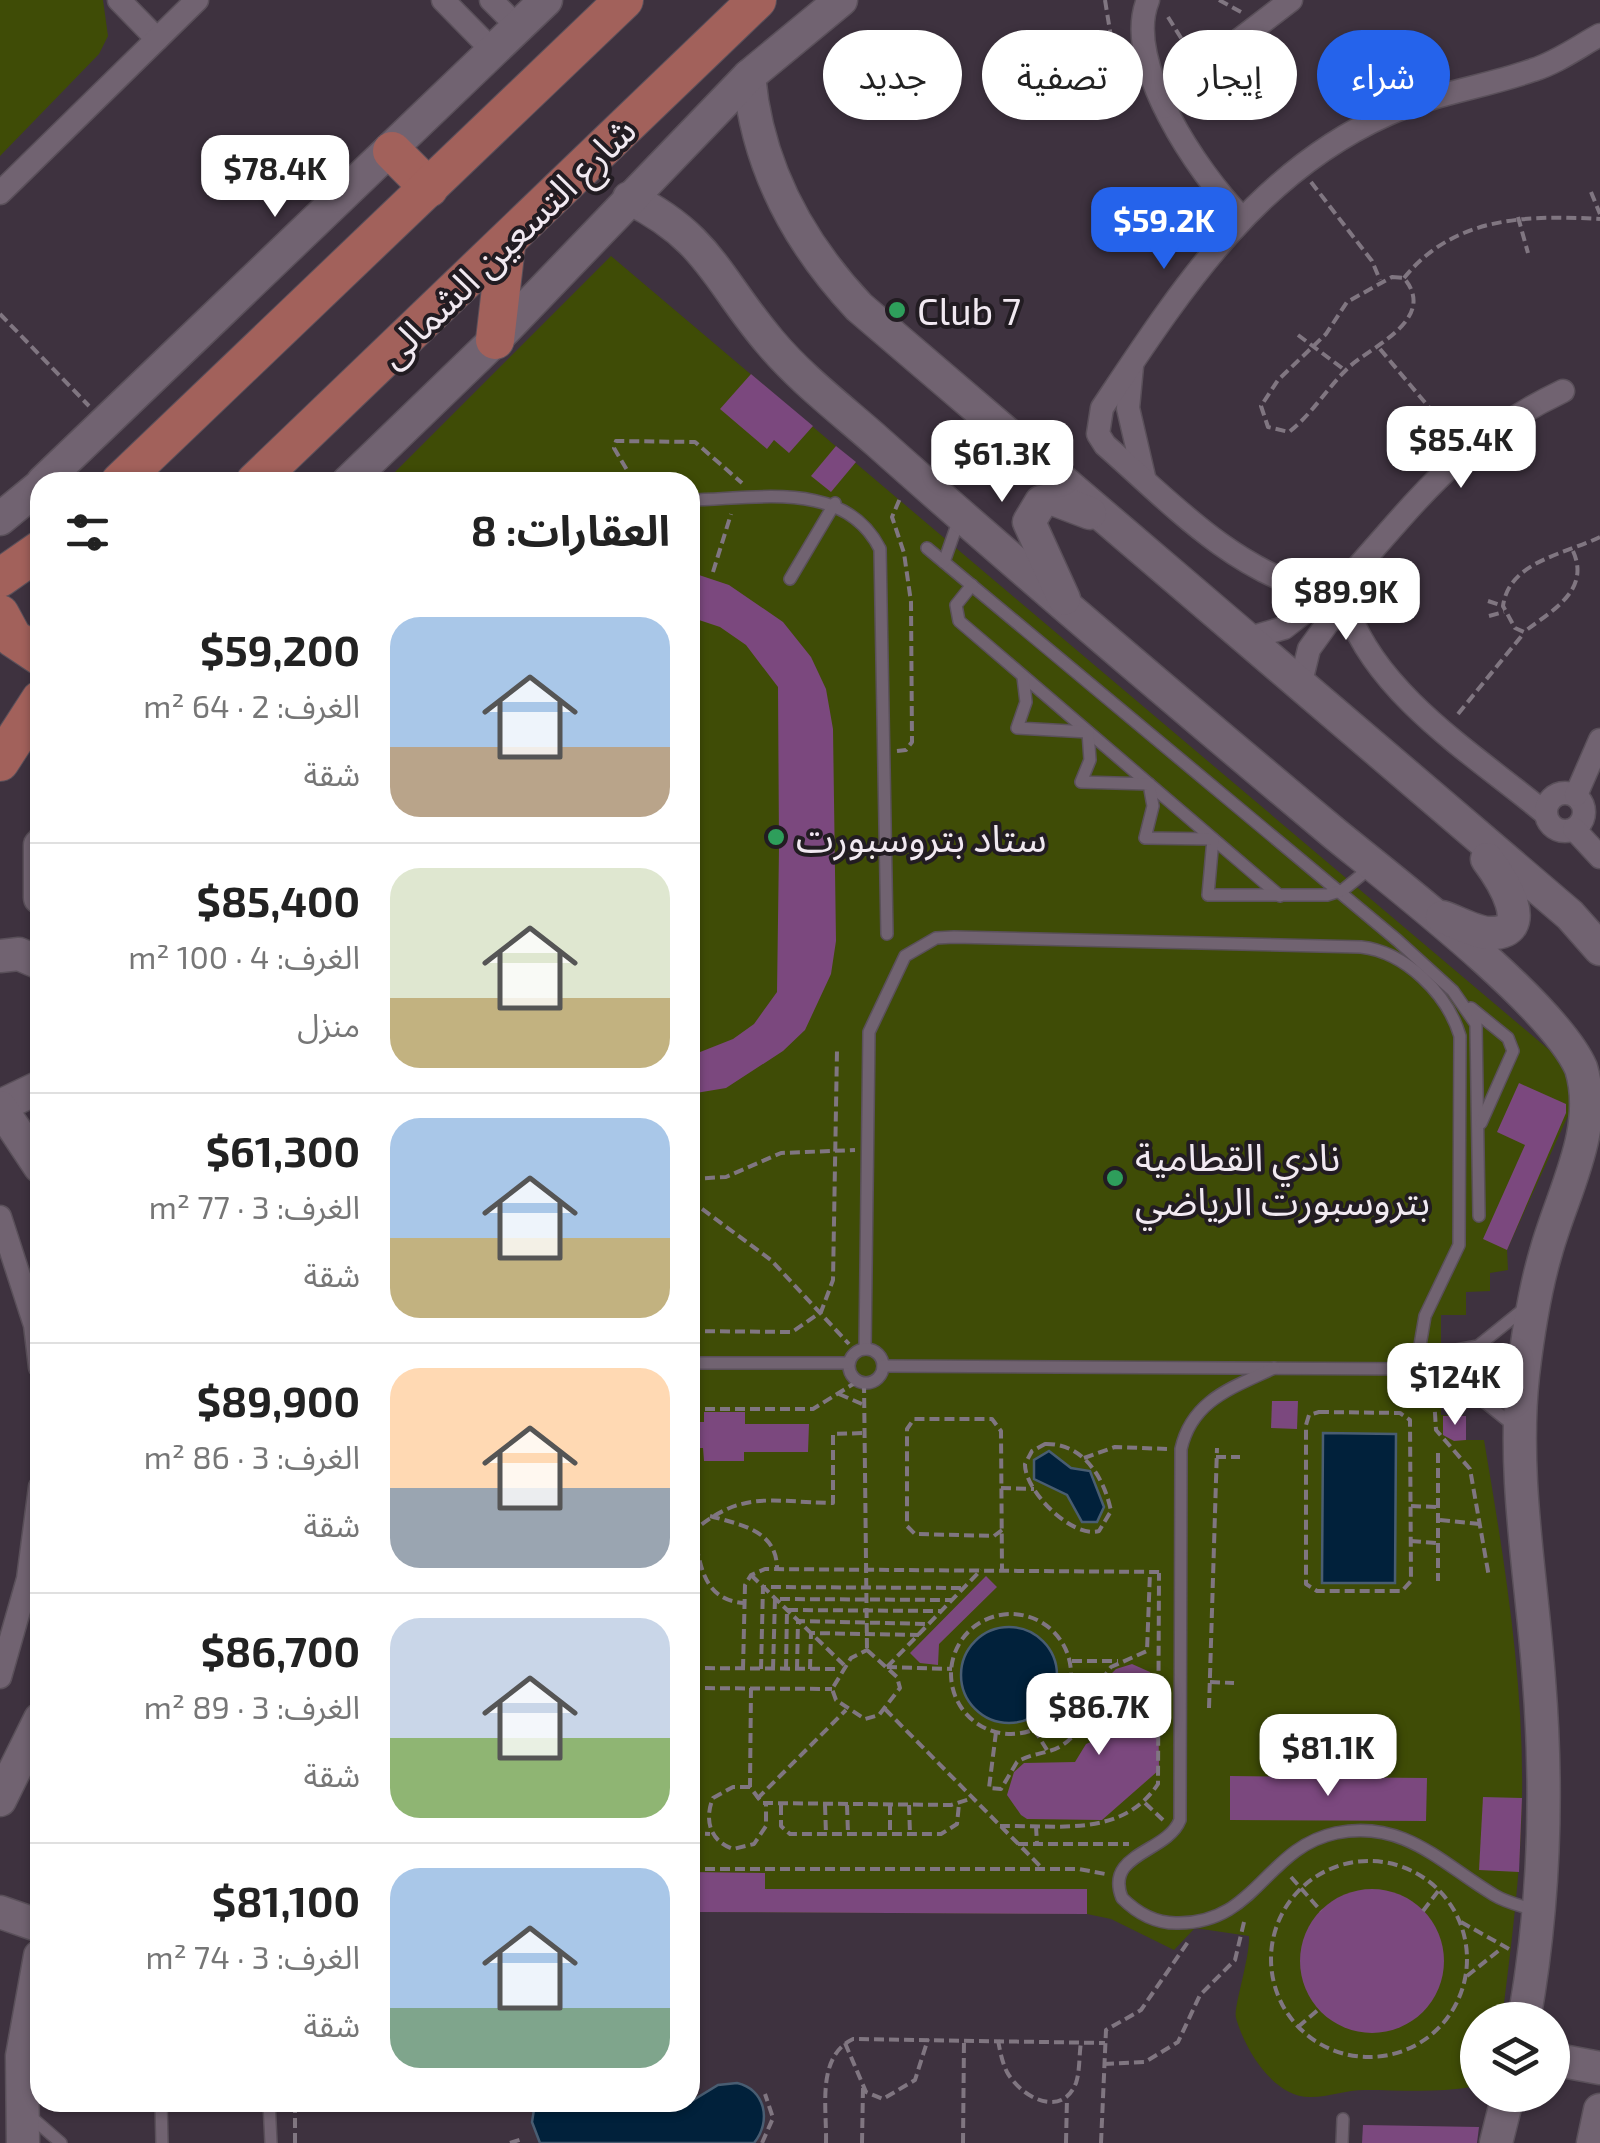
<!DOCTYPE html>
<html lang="ar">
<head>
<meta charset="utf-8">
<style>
  body { margin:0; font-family:"Exo 2","Noto Sans Arabic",sans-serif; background:#f6f6f6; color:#222; direction:rtl; height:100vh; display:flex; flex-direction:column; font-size:38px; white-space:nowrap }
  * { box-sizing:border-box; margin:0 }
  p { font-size:32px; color:#767676 }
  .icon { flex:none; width:55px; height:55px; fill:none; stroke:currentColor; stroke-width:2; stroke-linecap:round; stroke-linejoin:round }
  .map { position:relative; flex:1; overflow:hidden; direction:ltr }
  .sheet { position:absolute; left:30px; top:472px; width:670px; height:1640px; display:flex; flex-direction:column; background:#fff; border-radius:30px; box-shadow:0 2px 8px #0004; direction:rtl }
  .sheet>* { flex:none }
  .top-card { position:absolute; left:730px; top:30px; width:720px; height:90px; direction:rtl; display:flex; gap:20px }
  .tools { position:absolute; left:1460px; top:2002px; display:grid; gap:20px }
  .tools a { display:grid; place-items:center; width:110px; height:110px; border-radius:50%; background:#fff; box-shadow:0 2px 8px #0004; font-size:50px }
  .price { position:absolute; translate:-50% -85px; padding:0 22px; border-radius:20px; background:#fff; color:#222; font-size:32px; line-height:65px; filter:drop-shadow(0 2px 5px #0008) }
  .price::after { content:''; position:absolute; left:50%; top:60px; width:30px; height:22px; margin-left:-15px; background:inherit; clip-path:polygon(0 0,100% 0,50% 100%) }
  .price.selected { background:#2563eb; color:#fff }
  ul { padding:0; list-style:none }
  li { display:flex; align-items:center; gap:30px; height:250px; padding:0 30px }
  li+li { border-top:2px solid #e0e0e0 }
  li span { display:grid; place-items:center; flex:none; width:280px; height:200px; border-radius:30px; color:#555 }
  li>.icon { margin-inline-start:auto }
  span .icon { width:120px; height:120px; fill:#fffc; stroke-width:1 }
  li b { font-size:42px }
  h2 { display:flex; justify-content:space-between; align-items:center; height:120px; padding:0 30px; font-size:42px }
  .tag { padding:0 35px; border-radius:45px; background:#fff; box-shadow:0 2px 8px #0004; font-size:35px; line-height:90px }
  .tag.selected { background:#2563eb; color:#fff }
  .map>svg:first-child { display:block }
</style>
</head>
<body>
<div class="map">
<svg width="1600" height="2143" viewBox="0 0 1600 2143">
  <rect width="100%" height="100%" fill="#3e323f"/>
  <g fill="#3f4c06">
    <path d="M0,0H103L108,36L99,54L0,156Z"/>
    <path d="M611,256L1567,1065L1572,1107L1507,1250L1508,1270L1490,1273V1291L1466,1292V1315H1441V1415L1466,1416V1440H1484C1504,1558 1524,1678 1522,1798C1521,1873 1511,1946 1502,2020H1478L1477,2083L1472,2087C1436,2093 1401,2090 1365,2090C1346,2090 1329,2097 1311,2097C1274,2098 1245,2050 1236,2018C1233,2008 1250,1959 1249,1936L1195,1928L1174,1950L1111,1919L1087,1914L690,1912V482H385Z"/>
  </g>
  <g fill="#01213b" stroke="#495d72" stroke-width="2.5">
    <path d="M1323,1433L1396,1434L1395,1583H1322Z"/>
    <path d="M1049,1451L1071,1468L1090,1471L1104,1507L1097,1522H1082L1067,1495L1034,1479V1460Z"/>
    <circle cx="1009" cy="1675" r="48"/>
    <path d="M737,2083C765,2089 772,2121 754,2143H540L532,2122L535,2103L690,2102L718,2085Z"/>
  </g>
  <g fill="#7b487e">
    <path d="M751,374L813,426L789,453L774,440L767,449L720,409Z"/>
    <path d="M836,446L856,462L831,492L811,476Z"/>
    <path d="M690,572L729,585L783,622L811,657L826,689L833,729L836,941L831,974L805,1030L783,1051L726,1088L690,1094V1056L733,1039L754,1024L777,992L779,847L778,687L746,645L720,627L690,617Z"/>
    <path d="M1519,1083L1566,1104V1113L1507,1250L1483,1239L1525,1145L1497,1132Z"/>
    <path d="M1272,1401H1298L1297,1429L1271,1428Z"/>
    <path d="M704,1412H745V1424H809L808,1452H744V1461H704L703,1448H690V1422H704Z"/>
    <path d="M1443,1416H1466V1440L1454,1441L1443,1435Z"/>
    <path d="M986,1576L997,1587L939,1644L938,1665L920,1663L910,1653Z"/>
    <path d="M1132,1664L1150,1672L1158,1685L1159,1770L1102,1820L1027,1819L1021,1815L1007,1795L1014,1772L1024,1763L1075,1762L1086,1744L1102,1737L1104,1681L1116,1669Z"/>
    <path d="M1230,1776L1427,1778L1426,1821L1230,1820Z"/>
    <path d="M1483,1797L1522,1798L1519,1872L1479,1870Z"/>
    <path d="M690,1872L765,1873V1889H1087V1914L690,1912Z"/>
    <circle cx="1372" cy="1961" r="72"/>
    <path d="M1363,2125L1479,2127L1477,2143H1362Z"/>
  </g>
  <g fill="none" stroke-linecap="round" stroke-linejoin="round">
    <g stroke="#5a505a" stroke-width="14">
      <g id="lane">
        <path d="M690,500C757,499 845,479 880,549L887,934"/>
        <path d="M927,548L1397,940L1453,991L1476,1024L1479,1216"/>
        <path d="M944,562L959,519"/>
        <path d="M790,579L835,503"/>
        <path d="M972,585L956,605L959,621L1280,896"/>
        <path d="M1023,677L1026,702L1017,728L1088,732L1090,760L1081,782L1149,784L1153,806L1145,838L1213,839L1208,895H1327L1343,890L1370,868"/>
        <path d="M1471,1008L1508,1038L1513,1051L1481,1123"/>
        <path d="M865,1349L869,1032L905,956L936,938L954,937L1361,947C1405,952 1447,993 1460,1036L1459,1245L1425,1316L1416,1369"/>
        <circle cx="866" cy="1366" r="17"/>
        <path d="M690,1363H849"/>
        <path d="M883,1366L1416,1369L1441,1353L1478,1346L1525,1308"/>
        <path d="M1274,1368C1232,1388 1192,1400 1181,1449L1180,1820C1167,1853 1104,1853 1122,1898C1137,1913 1155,1923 1176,1923C1256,1925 1265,1848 1336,1833C1404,1819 1442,1864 1494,1895C1507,1903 1523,1906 1537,1911"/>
        <path d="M1416,1369L1431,1382L1472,1392L1513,1425"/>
        <path d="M161,2102L162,2143"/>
        <path d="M269,2102L271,2143"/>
        <path d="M30,2116L61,2143"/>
        <path d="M1342,2143L1343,2119"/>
      </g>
    </g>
    <g stroke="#5a505a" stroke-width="25">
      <g id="street">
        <path d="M119,0L157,39"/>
        <path d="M443,0L493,51"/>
        <path d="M491,0L518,27"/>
        <path d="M1148,0C1122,63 1199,174 1241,217"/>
        <path d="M1165,107L1230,47L1291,0"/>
        <path d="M0,193L197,0"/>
        <path d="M1132,366L1128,408L1144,477"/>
        <circle cx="1336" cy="596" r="22"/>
        <path d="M1349,577C1421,496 1462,439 1563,391"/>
        <path d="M1315,591C1230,568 1169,501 1105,445L1098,434L1102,408C1180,291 1255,173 1388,114C1435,93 1485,87 1533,70C1558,62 1578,47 1600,35"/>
        <path d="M1349,613C1381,698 1478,757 1546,814"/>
        <path d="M1246,639L1284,628L1316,603"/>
        <path d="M1300,686L1309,649L1332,617"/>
        <circle cx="1565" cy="812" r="19"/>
        <path d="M1576,795L1600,740"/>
        <path d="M1574,829L1600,857"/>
        <path d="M0,1217L35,1325L40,1367"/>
        <path d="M0,1677L28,1579L40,1487"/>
      </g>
    </g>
    <g stroke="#5a505a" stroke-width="35">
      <g id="secondary">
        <path d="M749,76C757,166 797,241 859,307L1570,915L1600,949"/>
        <path d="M629,198C709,237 717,280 770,342C801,379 842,410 878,442C1028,576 1181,705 1335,834C1394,882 1553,1004 1581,1068C1600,1130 1562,1193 1546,1252C1534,1292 1528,1333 1523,1375C1512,1477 1532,1579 1539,1680C1548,1793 1544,1909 1524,2020"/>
        <path d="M43,482L546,0"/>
        <path d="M348,482L495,340L749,76L841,0"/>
        <path d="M0,519L40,486"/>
        <path d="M1064,599L1029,522L1041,502L1053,499L1090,513"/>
        <path d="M40,845V898"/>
        <path d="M1442,917C1455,921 1474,932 1488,933C1540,935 1499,875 1487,859"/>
        <path d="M0,956L19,954L40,963"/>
        <path d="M0,1106L40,1087"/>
        <path d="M0,1107L40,1167"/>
        <path d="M0,1800L40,1719"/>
        <path d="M0,1912L40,1926"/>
        <path d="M1552,2059L1600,2068"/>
        <path d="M23,2143L22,2056L40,1956"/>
        <path d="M1496,2143L1508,2095"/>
        <path d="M1593,2143L1600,2110"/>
      </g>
    </g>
    <g stroke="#5a505a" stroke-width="40">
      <g id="primary">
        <path d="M392,151L429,188"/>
        <path d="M495,340L506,246"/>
        <path d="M120,482L624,0"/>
        <path d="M255,482L757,0"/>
        <path d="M0,578L40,550"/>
        <path d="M0,614L13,638L40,656"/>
        <path d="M0,762L40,700"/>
      </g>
    </g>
    <g stroke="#807681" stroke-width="4" stroke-dasharray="10 5" stroke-linecap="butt">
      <path d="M1105,0L1115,62"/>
      <path d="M1219,0L1243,13"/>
      <path d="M1168,17L1191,54"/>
      <path d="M1311,182L1372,261L1380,280"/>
      <path d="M1591,192L1600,214"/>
      <path d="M1518,217L1528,253"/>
      <path d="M1392,277L1404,278C1438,319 1372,346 1349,367C1327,388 1313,413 1289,432L1268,427L1261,406L1278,380L1326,334L1347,302Z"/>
      <path d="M1404,278C1454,216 1527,215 1600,219"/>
      <path d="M0,314L89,406"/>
      <path d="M1298,335L1346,371"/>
      <path d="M1380,349L1454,437"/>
      <path d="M634,482L614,448L616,441L695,442L742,483"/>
      <path d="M1573,551C1591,591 1551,611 1524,632L1515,628L1503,606C1509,561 1566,554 1600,537"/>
      <path d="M713,572L731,514"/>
      <path d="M1488,601L1503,606"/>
      <path d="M1489,616L1504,612"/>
      <path d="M1458,714L1524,633"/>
      <path d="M897,751L906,750L912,742L911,602L904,553L892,517L901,496"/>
      <path d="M690,1179L726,1177L781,1153L855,1150"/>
      <path d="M690,1200L771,1260L849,1344"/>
      <path d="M690,1331L792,1332L821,1312L833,1280L837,1050"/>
      <path d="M864,1383L867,1650"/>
      <path d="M839,1394L862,1404"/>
      <path d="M1434,1397L1436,1430L1470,1469L1489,1577"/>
      <path d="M690,1409H813L858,1381"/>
      <path d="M1319,1412L1400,1413L1410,1420L1411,1581L1402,1591H1317L1306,1584V1425L1309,1415Z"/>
      <path d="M1045,1444C1083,1443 1104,1477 1111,1511L1099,1531C1072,1539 1024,1490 1025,1464L1032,1451Z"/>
      <path d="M1438,1453V1581"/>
      <path d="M1216,1457H1240"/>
      <path d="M1084,1458L1115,1447L1167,1449"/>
      <path d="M1001,1488L1034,1489"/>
      <path d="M1411,1506L1436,1507"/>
      <path d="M710,1516C741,1525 777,1530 777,1569"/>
      <path d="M1440,1520L1480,1524"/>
      <path d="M1002,1530L994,1536L915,1534L907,1526V1429L914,1419H992L1001,1431L1002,1570"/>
      <path d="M694,1531C700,1565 703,1600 744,1603"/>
      <path d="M690,1534C741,1489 770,1502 833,1503V1434L865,1433"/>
      <path d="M1411,1541L1436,1543"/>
      <path d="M751,1575L844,1665"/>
      <circle cx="1011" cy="1674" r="60"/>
      <path d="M867,1650L897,1677L900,1688L879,1715L865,1719L836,1700L832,1689L851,1658Z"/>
      <path d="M1072,1661H1118"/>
      <path d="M887,1667L981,1570"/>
      <path d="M887,1667L952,1669"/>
      <path d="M690,1668L840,1669"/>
      <path d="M743,1669L745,1585L751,1575L765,1569L1164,1572"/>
      <path d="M761,1669L763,1587L964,1588"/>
      <path d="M773,1669L775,1599L952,1600"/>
      <path d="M786,1669L787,1610L941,1611"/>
      <path d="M797,1669L798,1621L930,1624"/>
      <path d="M810,1669L811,1633L919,1635"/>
      <path d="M1210,1682L1234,1683"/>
      <path d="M690,1688L832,1689"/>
      <path d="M751,1688L750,1787L762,1803L951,1805L973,1798"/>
      <path d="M1063,1705L1085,1721"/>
      <path d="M1209,1708L1217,1448"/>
      <path d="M885,1709L1043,1869"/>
      <path d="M1034,1729L1047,1750"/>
      <path d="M996,1732L989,1788L1001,1789L1017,1762C1031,1753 1048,1754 1061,1746C1092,1726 1090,1692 1111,1667L1147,1651L1150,1572"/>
      <path d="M690,1769L694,1699"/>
      <path d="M750,1787H733L713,1798C704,1820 710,1841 733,1849L754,1844L766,1826V1804"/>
      <path d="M757,1799L846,1710"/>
      <path d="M1145,1803L1163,1820"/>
      <path d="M781,1805V1826L790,1834H941L957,1824L959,1804"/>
      <path d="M825,1805L826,1834"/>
      <path d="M847,1805L848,1834"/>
      <path d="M890,1805V1834"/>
      <path d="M909,1805L910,1834"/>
      <path d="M1000,1826C1058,1825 1122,1838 1158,1784L1159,1573"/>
      <path d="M1036,1826L1037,1844"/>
      <path d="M690,1833L710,1834"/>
      <path d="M1018,1844H1129"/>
      <circle cx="1369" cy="1959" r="98"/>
      <path d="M690,1869H1079L1105,1874"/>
      <path d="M1291,1877L1321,1911"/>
      <path d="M1423,1911L1439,1890"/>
      <path d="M1461,1922L1509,1949"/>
      <path d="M1467,1976L1502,1948"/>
      <path d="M1298,2027L1319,2009"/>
      <path d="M998,2040C1000,2051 1002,2062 1007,2072C1020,2096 1061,2120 1076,2083C1080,2071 1079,2055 1081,2042"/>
      <path d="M845,2043L866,2092L883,2099L915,2080L928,2039"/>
      <path d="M1104,2064L1145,2062L1178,2042L1200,1995L1235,1960L1245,1918"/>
      <path d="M295,2143V2102"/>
      <path d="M510,2143L522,2139"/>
      <path d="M762,2143L773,2118L765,2094"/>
      <path d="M826,2143C827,2108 816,2057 853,2039L1105,2043"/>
      <path d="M862,2143L863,2088"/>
      <path d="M963,2143L964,2040"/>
      <path d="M1066,2143L1067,2098"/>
      <path d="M1101,2143L1106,2030L1141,2010L1190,1939"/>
    </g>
    <use href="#lane" stroke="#716371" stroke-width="11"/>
    <use href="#street" stroke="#716371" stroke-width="22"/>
    <use href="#secondary" stroke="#716371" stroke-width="32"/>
    <use href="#primary" stroke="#a2615b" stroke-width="38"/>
  </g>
  <g fill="#2e9e5b" stroke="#221c22" stroke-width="4">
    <circle cx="897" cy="310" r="10"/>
    <circle cx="776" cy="837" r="10"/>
    <circle cx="1115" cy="1178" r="10"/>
  </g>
  <g text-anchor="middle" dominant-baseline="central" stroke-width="8" stroke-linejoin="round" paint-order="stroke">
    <g font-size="38" fill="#f1e9f1" stroke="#221c22">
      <text transform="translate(506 241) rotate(-44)">شارع التسعين الشمالى</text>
    </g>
    <g font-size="38" fill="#f1e9f1" stroke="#221c22" text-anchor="start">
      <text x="917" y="310">Club 7</text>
      <text x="796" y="837">ستاد بتروسبورت</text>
      <text x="1135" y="1156">نادي القطامية<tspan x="1135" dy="44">بتروسبورت الرياضي</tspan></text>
    </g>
  </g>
</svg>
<div class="tools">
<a><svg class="icon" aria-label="layers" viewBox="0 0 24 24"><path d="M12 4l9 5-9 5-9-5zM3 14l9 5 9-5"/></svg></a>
</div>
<b class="price" style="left:275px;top:220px">$78.4K</b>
<b class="price selected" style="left:1164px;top:272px">$59.2K</b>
<b class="price" style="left:1461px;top:491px">$85.4K</b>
<b class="price" style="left:1002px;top:505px">$61.3K</b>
<b class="price" style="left:1346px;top:643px">$89.9K</b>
<b class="price" style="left:1455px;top:1428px">$124K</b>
<b class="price" style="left:1099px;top:1758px">$86.7K</b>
<b class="price" style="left:1328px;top:1799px">$81.1K</b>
<div class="top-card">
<a class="tag selected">شراء</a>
<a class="tag">إيجار</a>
<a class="tag">تصفية</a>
<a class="tag">جديد</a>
</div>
<section class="sheet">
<h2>العقارات: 8<svg class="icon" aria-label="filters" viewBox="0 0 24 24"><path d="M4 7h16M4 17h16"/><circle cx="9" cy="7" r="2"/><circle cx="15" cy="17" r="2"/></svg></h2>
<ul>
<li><span style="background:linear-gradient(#a9c7e8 65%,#b9a48a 0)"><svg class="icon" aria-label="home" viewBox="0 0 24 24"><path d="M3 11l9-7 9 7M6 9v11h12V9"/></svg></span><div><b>$59,200</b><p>الغرف: 2 · 64 m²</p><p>شقة</p></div></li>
<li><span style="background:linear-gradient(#dfe7d0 65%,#c2b280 0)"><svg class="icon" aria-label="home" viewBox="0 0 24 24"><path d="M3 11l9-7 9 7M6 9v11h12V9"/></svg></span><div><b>$85,400</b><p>الغرف: 4 · 100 m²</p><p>منزل</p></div></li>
<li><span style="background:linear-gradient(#a9c7e8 60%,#c2b280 0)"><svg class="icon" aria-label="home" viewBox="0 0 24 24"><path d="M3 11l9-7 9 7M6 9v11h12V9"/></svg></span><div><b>$61,300</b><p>الغرف: 3 · 77 m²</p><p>شقة</p></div></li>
<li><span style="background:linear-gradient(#ffd9b3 60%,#9aa5b1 0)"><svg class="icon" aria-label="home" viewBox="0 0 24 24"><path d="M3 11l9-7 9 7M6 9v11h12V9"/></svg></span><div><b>$89,900</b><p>الغرف: 3 · 86 m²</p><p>شقة</p></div></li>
<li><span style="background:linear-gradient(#c9d6e8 60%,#8fb573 0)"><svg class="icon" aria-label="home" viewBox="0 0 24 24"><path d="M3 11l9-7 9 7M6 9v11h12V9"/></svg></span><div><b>$86,700</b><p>الغرف: 3 · 89 m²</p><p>شقة</p></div></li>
<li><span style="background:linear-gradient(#a9c7e8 70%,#7fa58c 0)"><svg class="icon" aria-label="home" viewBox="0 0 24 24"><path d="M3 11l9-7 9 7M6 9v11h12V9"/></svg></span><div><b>$81,100</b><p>الغرف: 3 · 74 m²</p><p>شقة</p></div></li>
</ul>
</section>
</div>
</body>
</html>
